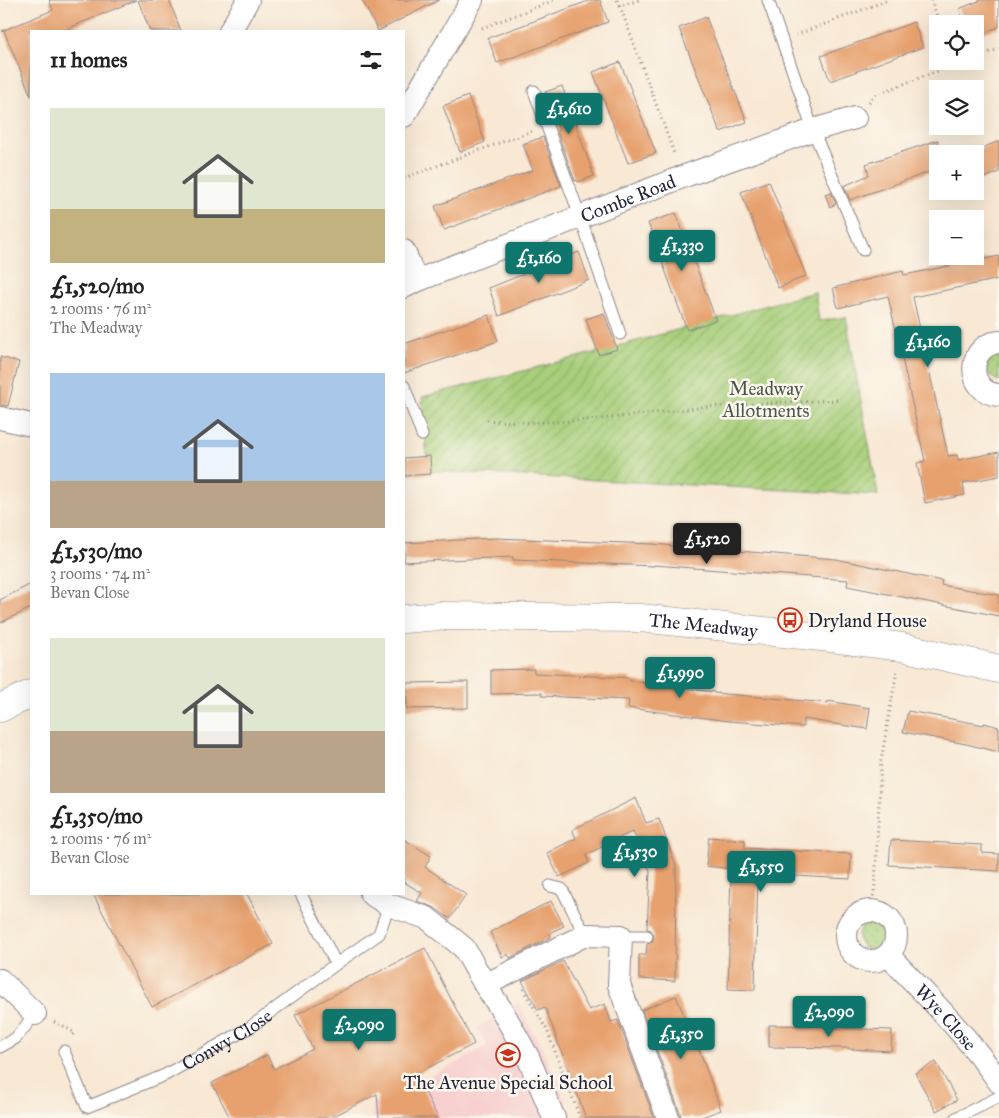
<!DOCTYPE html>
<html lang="en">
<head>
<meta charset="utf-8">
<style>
  body { margin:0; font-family:"IM FELL Great Primer",serif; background:#f2f2f2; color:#222; height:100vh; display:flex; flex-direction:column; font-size:19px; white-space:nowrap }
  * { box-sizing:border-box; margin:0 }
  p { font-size:16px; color:#767676 }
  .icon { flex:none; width:28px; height:28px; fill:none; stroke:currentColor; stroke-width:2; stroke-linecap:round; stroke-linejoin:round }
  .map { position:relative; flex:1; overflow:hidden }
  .details { position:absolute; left:30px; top:30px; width:375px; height:865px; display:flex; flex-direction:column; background:#fff; border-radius:0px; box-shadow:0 5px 20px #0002 }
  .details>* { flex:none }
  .buttons { position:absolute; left:929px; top:15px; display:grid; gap:10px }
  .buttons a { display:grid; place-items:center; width:55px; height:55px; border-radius:0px; background:#fff; box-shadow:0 5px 20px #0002; font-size:25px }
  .price { position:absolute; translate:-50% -42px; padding:0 11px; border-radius:5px; background:#0f766e; color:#fff; font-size:16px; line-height:32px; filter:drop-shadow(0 1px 2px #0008) }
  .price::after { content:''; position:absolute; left:50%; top:30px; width:15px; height:11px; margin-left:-8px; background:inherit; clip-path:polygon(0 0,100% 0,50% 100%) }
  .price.selected { background:#222; color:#fff }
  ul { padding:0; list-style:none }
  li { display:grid; align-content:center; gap:10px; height:265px; padding:0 20px }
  li span { display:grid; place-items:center; height:155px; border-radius:0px; color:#555 }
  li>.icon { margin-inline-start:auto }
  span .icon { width:90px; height:90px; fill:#fffc; stroke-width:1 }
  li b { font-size:21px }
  h2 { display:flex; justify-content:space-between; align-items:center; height:60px; padding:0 20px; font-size:21px }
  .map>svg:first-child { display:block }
</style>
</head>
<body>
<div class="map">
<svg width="999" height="1118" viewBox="0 0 999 1118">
  <defs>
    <pattern id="grass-dots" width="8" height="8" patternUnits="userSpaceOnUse" patternTransform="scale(1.25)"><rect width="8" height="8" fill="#a8cf7a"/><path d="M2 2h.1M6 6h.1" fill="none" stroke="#90b16a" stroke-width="1.8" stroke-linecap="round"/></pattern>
    <pattern id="garden-furrows" width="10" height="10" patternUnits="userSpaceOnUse" patternTransform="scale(1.25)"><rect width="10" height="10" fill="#a8cf7a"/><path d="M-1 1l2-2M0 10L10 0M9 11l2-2" fill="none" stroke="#90b16a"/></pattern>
  </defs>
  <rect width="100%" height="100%" fill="#fbf7ec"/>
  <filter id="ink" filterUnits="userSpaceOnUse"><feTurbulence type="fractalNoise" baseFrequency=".02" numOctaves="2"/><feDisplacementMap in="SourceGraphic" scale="10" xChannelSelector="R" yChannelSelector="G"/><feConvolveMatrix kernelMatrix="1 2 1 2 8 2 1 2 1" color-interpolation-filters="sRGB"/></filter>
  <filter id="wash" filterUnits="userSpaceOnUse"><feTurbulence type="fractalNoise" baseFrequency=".0096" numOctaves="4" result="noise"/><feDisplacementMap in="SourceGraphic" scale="20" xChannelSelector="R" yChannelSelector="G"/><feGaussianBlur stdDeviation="1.12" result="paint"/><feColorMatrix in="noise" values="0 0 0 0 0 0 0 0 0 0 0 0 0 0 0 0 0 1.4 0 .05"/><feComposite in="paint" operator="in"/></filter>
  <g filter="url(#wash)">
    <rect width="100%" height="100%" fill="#f8e8d4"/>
    <path fill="#f7d0cf" d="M518,1003L560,1084L569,1118H373L374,1102L456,1064L487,1046L477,1028Z"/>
    <g fill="url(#grass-dots)" stroke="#65785a">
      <path d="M999,354V381C988,378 984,368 990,358Z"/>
      <circle cx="872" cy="936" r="14"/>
    </g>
    <path fill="url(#garden-furrows)" stroke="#65785a" d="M815,292L819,321L846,317L878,495L428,471L422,397L593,353Z"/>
    <g id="blocks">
      <g fill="#e7a16e">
        <path d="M49,0H136L62,31H31V96L4,31H2L53,10Z"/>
        <path d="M138,0H169L181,31H150Z"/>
        <path d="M362,0H439L378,31Z"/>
        <path d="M591,0H600L608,22L497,63L488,38Z"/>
        <path d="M981,0H999V27L975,36V24H965L959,9Z"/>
        <path d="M706,17L747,122L720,132L679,28Z"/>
        <path d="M914,22L923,47L830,81L821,56Z"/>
        <path d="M620,62L656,153L628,163L593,72Z"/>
        <path d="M562,86L594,176L578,182L577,180L575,181L557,131L559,130L545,92Z"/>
        <path d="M468,96L485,142L460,152L443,106Z"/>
        <path d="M543,137L561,186L444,230L435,206L533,170L523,144Z"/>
        <path d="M938,140V169L850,200L844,186L869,175L866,164Z"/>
        <path d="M999,141V172L975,182V151Z"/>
        <path d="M769,181L806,276L778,288L741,192Z"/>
        <path d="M831,192L836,204L830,207L825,194Z"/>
        <path d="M676,213L716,320L687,330L648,223Z"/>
        <path d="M579,252L589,280L499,316L489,288Z"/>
        <path d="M999,256V279L913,297L948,456L957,455L958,460L999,452V476L963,483L965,495L925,503L917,463L925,461L888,296L838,308L833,288L903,271L904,275Z"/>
        <path d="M604,313L617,349L599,355L586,319Z"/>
        <path d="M489,315L498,341L404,373V344Z"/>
        <path d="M0,357L19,362L8,406L0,405Z"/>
        <path d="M430,456L431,474L404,476V458Z"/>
        <path d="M496,538L652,544L836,559L942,581L941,585L999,595V616L958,608L847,586L848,580L654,565V566L513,560V557L404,562V543Z"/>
        <path d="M31,584V608L0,623V600Z"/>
        <path d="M534,669V673L630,678V681L714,692V693L828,703V701L870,708L867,729L803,719V727L729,721L628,708L629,700L542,696V693L491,694V670Z"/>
        <path d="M468,682V708L407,709L406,683Z"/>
        <path d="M908,711L984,725V723L999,727V752L966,744L903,732Z"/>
        <path d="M636,798L646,823L659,819L676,866L675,981L639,979V955H646L647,944L650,943L653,940L654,936L651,930L647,929L650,871L633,831L586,855L589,863L559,877L547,853L576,838L572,830Z"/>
        <path d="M709,837L745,840V848L851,854L850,879L758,874L755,990L728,989L731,869L706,866Z"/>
        <path d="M404,839L431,856L425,867L466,895L450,919L435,908L417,901L422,893L404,882Z"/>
        <path d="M891,840L982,845V853L999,854V871L889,865Z"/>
        <path d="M93,894H247L273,944L152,1007Z"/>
        <path d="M551,901L564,926L549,933L551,937L510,958L508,954L502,957L490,932Z"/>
        <path d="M425,948L474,1044L416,1074L438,1118H379L377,1094L330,1118H230L212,1083L267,1055L274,1069L313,1049L295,1015Z"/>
        <path d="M563,961L589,1010L605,1004L611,1022L618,1020L654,1118H586L545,1007L538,1010L522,981Z"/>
        <path d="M676,996L703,1060L721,1110L699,1118H681L680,1113L642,1010Z"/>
        <path d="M769,1025L837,1026V1028L892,1030L891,1051L849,1049V1048L769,1047Z"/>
        <path d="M936,1062L957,1100L936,1111L915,1073Z"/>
      </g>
    </g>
  </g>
  <g filter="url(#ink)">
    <use href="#blocks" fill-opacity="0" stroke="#8d8588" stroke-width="1"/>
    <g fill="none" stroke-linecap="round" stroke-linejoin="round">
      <g stroke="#8d8588" stroke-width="13">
        <g id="service">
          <path d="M768,0L813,130L863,250"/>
          <path d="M534,91L580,216L620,334"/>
          <path d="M404,386L422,435"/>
          <path d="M550,886L562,889L585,935"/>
          <path d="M301,894L336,964"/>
          <path d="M621,936H647"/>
          <path d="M0,1047L16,1038L35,1014"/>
          <path id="s1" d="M64,1051L87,1107L165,1075L249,1028L336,964L379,934L389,905"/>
          <path d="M956,1118L999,1097"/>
        </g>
      </g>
      <g stroke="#8d8588" stroke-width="24">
        <g id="minor">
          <path d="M230,31L248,0"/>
          <path d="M404,116L472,0"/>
          <path d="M404,251L416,281"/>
          <path id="s2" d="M404,287L416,281L682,177L813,130L855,118"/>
          <path d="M999,342C966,345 966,393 999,395"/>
          <path d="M0,418L31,425"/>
          <path d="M371,894L389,905L427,918L464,948L485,985L503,1012L528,1057L554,1118"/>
          <circle cx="871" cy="936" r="25"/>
          <path id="s3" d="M888,955C926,995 968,1036 999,1082"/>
          <path d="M0,980L35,1014"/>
          <path d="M485,985L585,935L621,936L619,985L668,1118"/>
        </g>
      </g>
      <g stroke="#8d8588" stroke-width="29">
        <g id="tertiary">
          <path id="s4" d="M404,619L439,616L640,618L831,638L902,647L999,669"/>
          <path d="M0,708L31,694"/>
        </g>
      </g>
      <g stroke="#8d8588" stroke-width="3" stroke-dasharray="1 4" stroke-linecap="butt">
        <path d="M617,0L620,6L639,0"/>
        <path d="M931,0L940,24"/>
        <path d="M620,6L675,156"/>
        <path d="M482,28L555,0"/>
        <path d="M796,35L888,0"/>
        <path d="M975,57L999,49"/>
        <path d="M869,102L875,95L964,61"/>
        <path d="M404,178L532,131"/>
        <path d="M487,420C564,428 641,413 718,406C758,403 799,402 839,400"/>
        <path d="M871,911L875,885L881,761L897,670"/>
        <path d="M523,989L547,1030L580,1118"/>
        <path d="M54,1022L65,1027L75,1033L72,1037"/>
      </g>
      <use href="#service" stroke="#fff" stroke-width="11"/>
      <use href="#minor" stroke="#fff" stroke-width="22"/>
      <use href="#tertiary" stroke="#fff" stroke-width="28"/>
    </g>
  </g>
  <defs>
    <g id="bus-ring" transform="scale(1.25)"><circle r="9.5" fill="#fbf7ec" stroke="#c8321e" stroke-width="1.5"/><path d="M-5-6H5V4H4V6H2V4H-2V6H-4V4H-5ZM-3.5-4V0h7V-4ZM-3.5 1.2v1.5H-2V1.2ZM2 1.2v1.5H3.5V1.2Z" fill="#c8321e"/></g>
    <g id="school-ring" transform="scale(1.25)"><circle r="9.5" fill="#fbf7ec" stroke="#c8321e" stroke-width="1.5"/><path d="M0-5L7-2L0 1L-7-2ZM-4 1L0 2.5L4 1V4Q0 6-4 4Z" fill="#c8321e"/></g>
  </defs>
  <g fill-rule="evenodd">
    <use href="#bus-ring" x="790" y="620"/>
    <use href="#school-ring" x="508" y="1055"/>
  </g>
  <g text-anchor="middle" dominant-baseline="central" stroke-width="5" stroke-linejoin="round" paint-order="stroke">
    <g font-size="19" fill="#22223b" stroke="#fbf7ec">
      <text stroke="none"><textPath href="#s2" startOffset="241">Combe Road</textPath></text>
      <text stroke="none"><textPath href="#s4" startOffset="300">The Meadway</textPath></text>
      <text stroke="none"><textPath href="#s3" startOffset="85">Wye Close</textPath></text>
      <text stroke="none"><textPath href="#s1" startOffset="216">Conwy Close</textPath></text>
    </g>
    <g font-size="19" fill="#4a564e" stroke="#fbf7ec">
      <text x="766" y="388">Meadway<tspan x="766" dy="22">Allotments</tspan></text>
    </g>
    <g font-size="19" fill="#22223b" stroke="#fbf7ec" text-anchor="start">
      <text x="808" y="620">Dryland House</text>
      <text x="508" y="1082" text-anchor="middle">The Avenue Special School</text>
    </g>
  </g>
</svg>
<div class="buttons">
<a><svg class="icon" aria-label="locate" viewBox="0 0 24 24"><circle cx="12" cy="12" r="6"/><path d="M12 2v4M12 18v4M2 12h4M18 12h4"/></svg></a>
<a><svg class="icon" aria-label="layers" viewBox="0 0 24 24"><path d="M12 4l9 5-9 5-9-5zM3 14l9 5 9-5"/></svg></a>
<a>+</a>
<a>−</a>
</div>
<b class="price" style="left:569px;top:135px">£1,610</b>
<b class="price" style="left:682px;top:272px">£1,330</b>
<b class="price" style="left:539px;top:284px">£1,160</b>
<b class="price" style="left:928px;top:368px">£1,160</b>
<b class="price selected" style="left:707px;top:565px">£1,520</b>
<b class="price" style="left:680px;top:699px">£1,990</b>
<b class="price" style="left:635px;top:878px">£1,530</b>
<b class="price" style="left:761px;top:893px">£1,550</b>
<b class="price" style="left:829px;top:1038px">£2,090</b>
<b class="price" style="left:359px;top:1051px">£2,090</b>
<b class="price" style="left:681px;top:1060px">£1,350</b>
<section class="details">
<h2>11 homes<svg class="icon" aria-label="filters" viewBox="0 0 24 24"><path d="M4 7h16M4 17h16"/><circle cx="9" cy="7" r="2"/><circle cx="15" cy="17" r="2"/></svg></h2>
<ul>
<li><span style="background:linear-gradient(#dfe7d0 65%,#c2b280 0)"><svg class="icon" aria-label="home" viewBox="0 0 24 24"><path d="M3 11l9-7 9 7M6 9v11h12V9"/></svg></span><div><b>£1,520/mo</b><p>2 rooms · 76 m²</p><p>The Meadway</p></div></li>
<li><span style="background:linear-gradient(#a9c7e8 70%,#b9a48a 0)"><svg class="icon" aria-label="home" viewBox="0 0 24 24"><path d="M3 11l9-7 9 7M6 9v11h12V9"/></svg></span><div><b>£1,530/mo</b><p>3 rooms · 74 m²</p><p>Bevan Close</p></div></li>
<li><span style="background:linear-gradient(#dfe7d0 60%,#b9a48a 0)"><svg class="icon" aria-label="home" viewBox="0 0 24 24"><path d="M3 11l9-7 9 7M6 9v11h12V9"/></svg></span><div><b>£1,350/mo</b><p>2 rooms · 76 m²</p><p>Bevan Close</p></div></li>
</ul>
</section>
</div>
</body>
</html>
